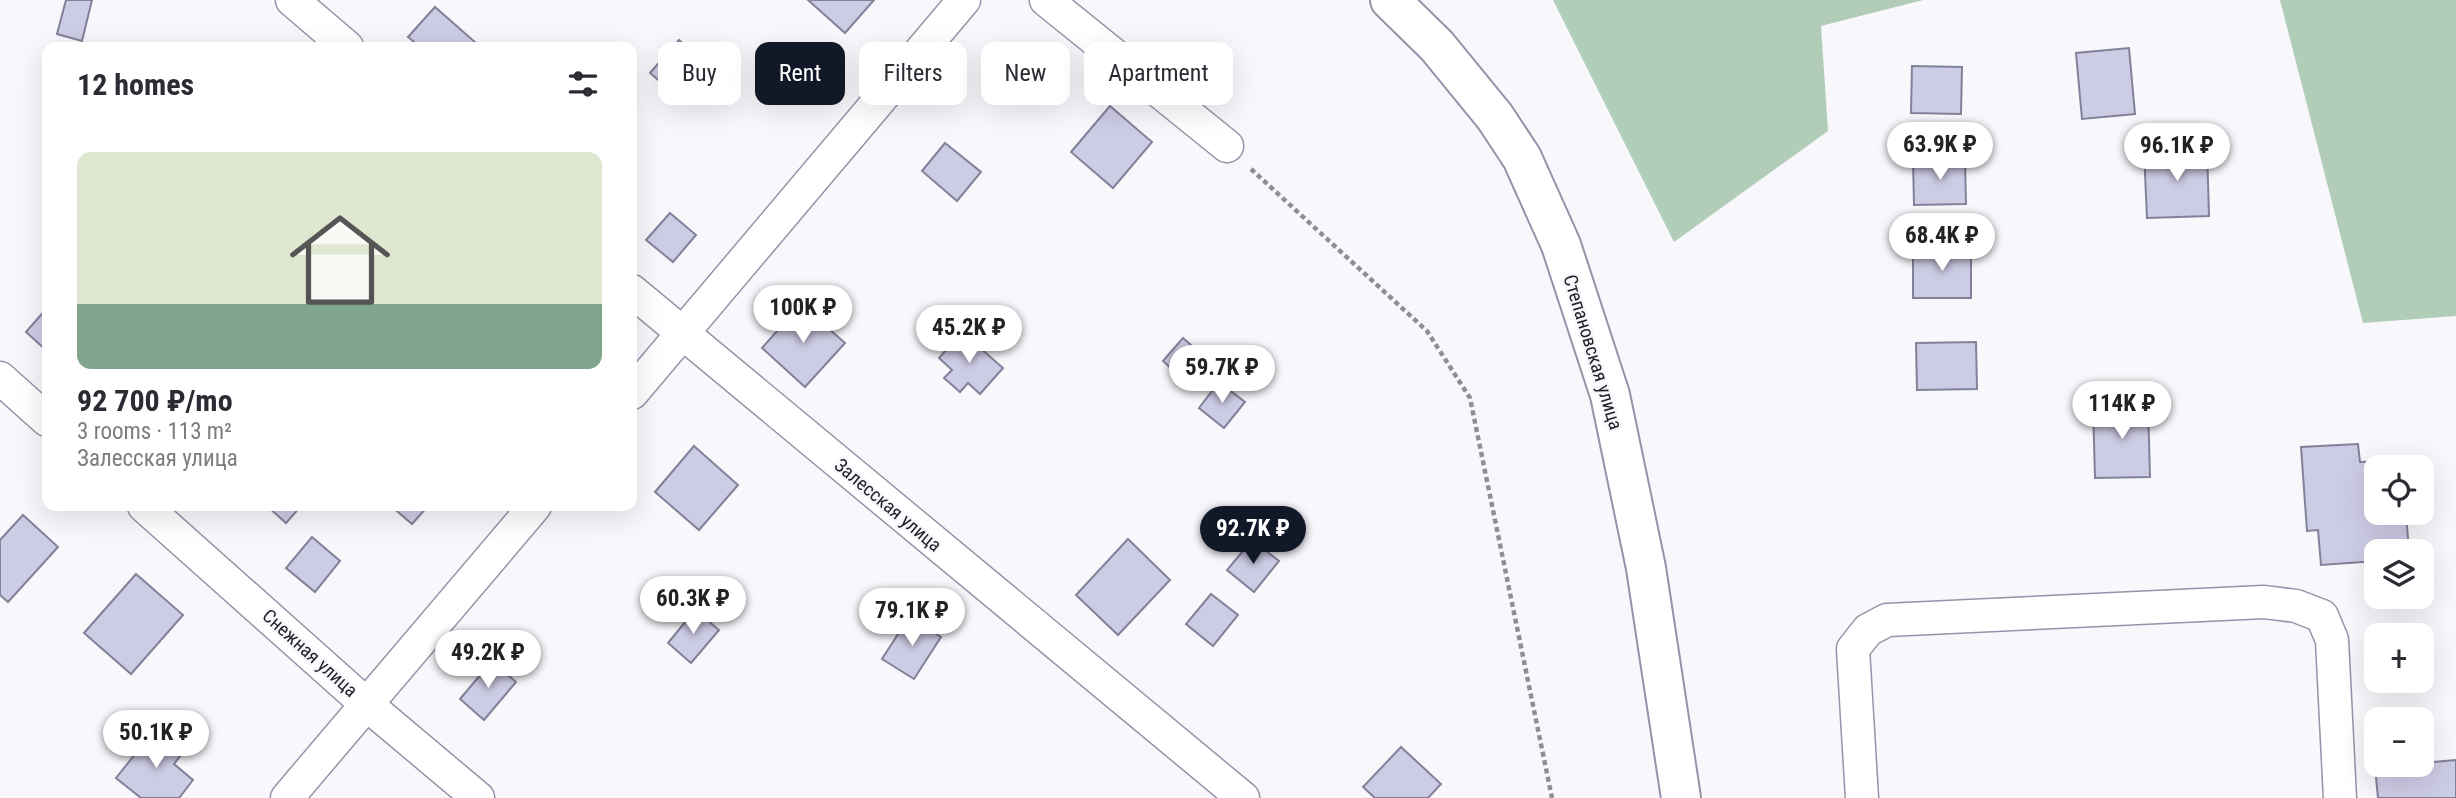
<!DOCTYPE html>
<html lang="en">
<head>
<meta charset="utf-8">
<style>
  body { margin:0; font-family:"Roboto Condensed",sans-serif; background:#f7f7f7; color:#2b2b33; height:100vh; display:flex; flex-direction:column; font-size:26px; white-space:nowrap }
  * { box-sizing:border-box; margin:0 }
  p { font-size:23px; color:#7c7c81 }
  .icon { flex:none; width:38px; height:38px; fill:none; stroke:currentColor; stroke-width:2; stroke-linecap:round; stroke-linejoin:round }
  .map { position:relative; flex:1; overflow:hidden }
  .drawer { position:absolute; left:42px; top:42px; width:595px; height:469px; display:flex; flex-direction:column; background:#fff; border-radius:14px; box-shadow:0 7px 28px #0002 }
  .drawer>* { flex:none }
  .top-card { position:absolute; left:658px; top:42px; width:665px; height:63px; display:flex; gap:14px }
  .fabs { position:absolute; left:2364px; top:455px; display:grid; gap:14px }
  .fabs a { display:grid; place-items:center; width:70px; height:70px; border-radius:14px; background:#fff; box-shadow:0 7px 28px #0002; font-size:35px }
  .price { position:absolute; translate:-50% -60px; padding:0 16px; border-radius:24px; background:#fff; color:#222; font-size:23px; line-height:46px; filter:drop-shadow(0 2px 4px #0008) }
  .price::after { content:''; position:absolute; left:50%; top:42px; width:21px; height:16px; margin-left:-10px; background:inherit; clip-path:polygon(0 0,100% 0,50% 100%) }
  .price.active { background:#111827; color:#fff }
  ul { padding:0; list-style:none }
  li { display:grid; align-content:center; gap:14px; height:371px; padding:0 35px }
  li+li { border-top:2px solid #e1e1e2 }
  li span { display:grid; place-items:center; height:217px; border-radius:14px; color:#555 }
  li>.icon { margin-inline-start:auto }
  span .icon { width:126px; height:126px; fill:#fffc; stroke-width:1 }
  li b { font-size:30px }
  h2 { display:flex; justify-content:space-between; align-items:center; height:84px; padding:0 35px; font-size:30px }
  .tag { padding:0 24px; border-radius:14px; background:#fff; box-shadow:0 7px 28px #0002; font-size:24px; line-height:63px }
  .tag.active { background:#111827; color:#fff }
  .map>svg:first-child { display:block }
</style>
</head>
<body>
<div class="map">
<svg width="2456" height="798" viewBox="0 0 2456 798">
  <rect width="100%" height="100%" fill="#f7f7fc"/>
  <g fill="#b1cdb7">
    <path d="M1553,0H1923L1821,26L1828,131L1674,242Z"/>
    <path d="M2280,0H2456V316L2363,323Z"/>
  </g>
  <g fill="#cdcce5" stroke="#838199" stroke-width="2">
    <path d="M66,0H92L82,41L57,34Z"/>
    <path d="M808,0H874L845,33Z"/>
    <path d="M435,7L476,43L472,47H420L408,37Z"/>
    <path d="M679,40L697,56L669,89L650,73Z"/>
    <path d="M2129,48L2135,114L2082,119L2076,53Z"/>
    <path d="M1912,66L1962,67L1961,114L1911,113Z"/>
    <path d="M1110,106L1152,142L1113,188L1071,152Z"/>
    <path d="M945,143L981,172L957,201L922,171Z"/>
    <path d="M2207,148L2209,216L2147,218L2144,151Z"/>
    <path d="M1965,159L1966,204L1914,205L1913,160Z"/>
    <path d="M670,213L696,235L673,262L646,240Z"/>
    <rect x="1913" y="248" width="58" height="50"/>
    <path d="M801,304L845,343L805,387L762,348Z"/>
    <path d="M47,308V351L26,332Z"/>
    <path d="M962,332L1003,368L980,394L968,383L960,392L944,378L952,370L939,358Z"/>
    <path d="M1183,338L1206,358L1185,381L1163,361Z"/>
    <path d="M1976,342L1977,389L1917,390L1916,343Z"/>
    <path d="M1219,382L1245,402L1224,428L1199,408Z"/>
    <path d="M2148,404L2150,477L2095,478L2093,405Z"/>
    <path d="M2358,444L2360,462L2387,461V467H2376V513H2406L2409,551H2376V561L2321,565L2318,530L2307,531L2301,447Z"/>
    <path d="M694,446L738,485L699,530L655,492Z"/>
    <path d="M267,506H301L286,523Z"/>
    <path d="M391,506H428L412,524Z"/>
    <path d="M23,515L58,547L8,602L0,595V540Z"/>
    <path d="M312,537L340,561L315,592L286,568Z"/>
    <path d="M1128,539L1170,580L1118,635L1076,595Z"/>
    <path d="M1252,540L1279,561L1254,592L1227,570Z"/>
    <path d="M136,574L183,615L131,674L84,633Z"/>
    <path d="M1211,594L1238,615L1213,646L1186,624Z"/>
    <path d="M695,610L719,630L691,663L668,643Z"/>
    <path d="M909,617L941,637L914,679L882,659Z"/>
    <path d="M492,661L516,682L484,720L460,699Z"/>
    <path d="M156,728L184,751L174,764L193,780L179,798H141L116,778Z"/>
    <path d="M1401,747L1441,784L1428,798H1375L1363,787Z"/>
    <path d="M2456,760V798H2378L2375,767Z"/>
  </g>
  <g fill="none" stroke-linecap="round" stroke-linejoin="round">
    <g stroke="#9692a9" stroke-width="35">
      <g id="street">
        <path d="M292,0L347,47"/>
        <path d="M1046,0L1227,146"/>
        <path d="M632,291L1243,798"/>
        <path d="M0,378L47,420"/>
        <path d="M632,393L964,0"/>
        <path d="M144,506L365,703L478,798"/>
        <path d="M287,798L535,506"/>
        <path d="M1862,798L1853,649L1868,630L1887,620L2264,602L2296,606L2322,616L2332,640L2340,798"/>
      </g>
    </g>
    <g stroke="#9692a9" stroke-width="42">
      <path id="secondary" d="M1390,0L1437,46L1495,117L1522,158L1561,245L1610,395L1646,568L1681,798"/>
    </g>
    <path stroke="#8f8e95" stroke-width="4.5" stroke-dasharray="5 3.5" stroke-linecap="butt" d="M1251,169L1427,331L1470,398L1552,798"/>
    <use href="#street" stroke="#fff" stroke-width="32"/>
    <use href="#secondary" stroke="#fff" stroke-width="38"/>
  </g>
  <g text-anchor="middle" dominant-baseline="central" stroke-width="5" stroke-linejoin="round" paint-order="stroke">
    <g font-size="19" fill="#211f28" stroke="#f7f7fc">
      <text transform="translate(1593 352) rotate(73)">Степановская улица</text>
      <text transform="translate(888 505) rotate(40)">Залесская улица</text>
      <text transform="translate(310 653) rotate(42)">Снежная улица</text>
    </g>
  </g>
</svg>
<div class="fabs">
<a><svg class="icon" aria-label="locate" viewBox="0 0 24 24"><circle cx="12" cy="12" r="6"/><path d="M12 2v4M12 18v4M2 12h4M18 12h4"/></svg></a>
<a><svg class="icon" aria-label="layers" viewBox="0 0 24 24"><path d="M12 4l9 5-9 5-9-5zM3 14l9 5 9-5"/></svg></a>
<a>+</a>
<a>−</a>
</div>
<b class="price" style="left:1940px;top:182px">63.9K ₽</b>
<b class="price" style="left:2177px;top:183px">96.1K ₽</b>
<b class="price" style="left:1942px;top:273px">68.4K ₽</b>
<b class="price" style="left:803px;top:345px">100K ₽</b>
<b class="price" style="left:969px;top:365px">45.2K ₽</b>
<b class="price" style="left:1222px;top:405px">59.7K ₽</b>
<b class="price" style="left:2122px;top:441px">114K ₽</b>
<b class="price active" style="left:1253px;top:566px">92.7K ₽</b>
<b class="price" style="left:693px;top:636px">60.3K ₽</b>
<b class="price" style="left:912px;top:648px">79.1K ₽</b>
<b class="price" style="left:488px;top:690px">49.2K ₽</b>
<b class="price" style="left:156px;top:770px">50.1K ₽</b>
<div class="top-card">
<a class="tag">Buy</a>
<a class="tag active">Rent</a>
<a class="tag">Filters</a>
<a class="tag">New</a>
<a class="tag">Apartment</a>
</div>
<section class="drawer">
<h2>12 homes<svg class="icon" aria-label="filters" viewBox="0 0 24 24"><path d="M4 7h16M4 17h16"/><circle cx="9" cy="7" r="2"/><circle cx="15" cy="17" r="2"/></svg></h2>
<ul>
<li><span style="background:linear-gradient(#dfe7d0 70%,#7fa58c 0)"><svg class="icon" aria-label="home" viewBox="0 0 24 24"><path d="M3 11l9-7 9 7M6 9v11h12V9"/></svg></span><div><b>92 700 ₽/mo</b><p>3 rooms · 113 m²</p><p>Залесская улица</p></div></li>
</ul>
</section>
</div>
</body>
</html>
